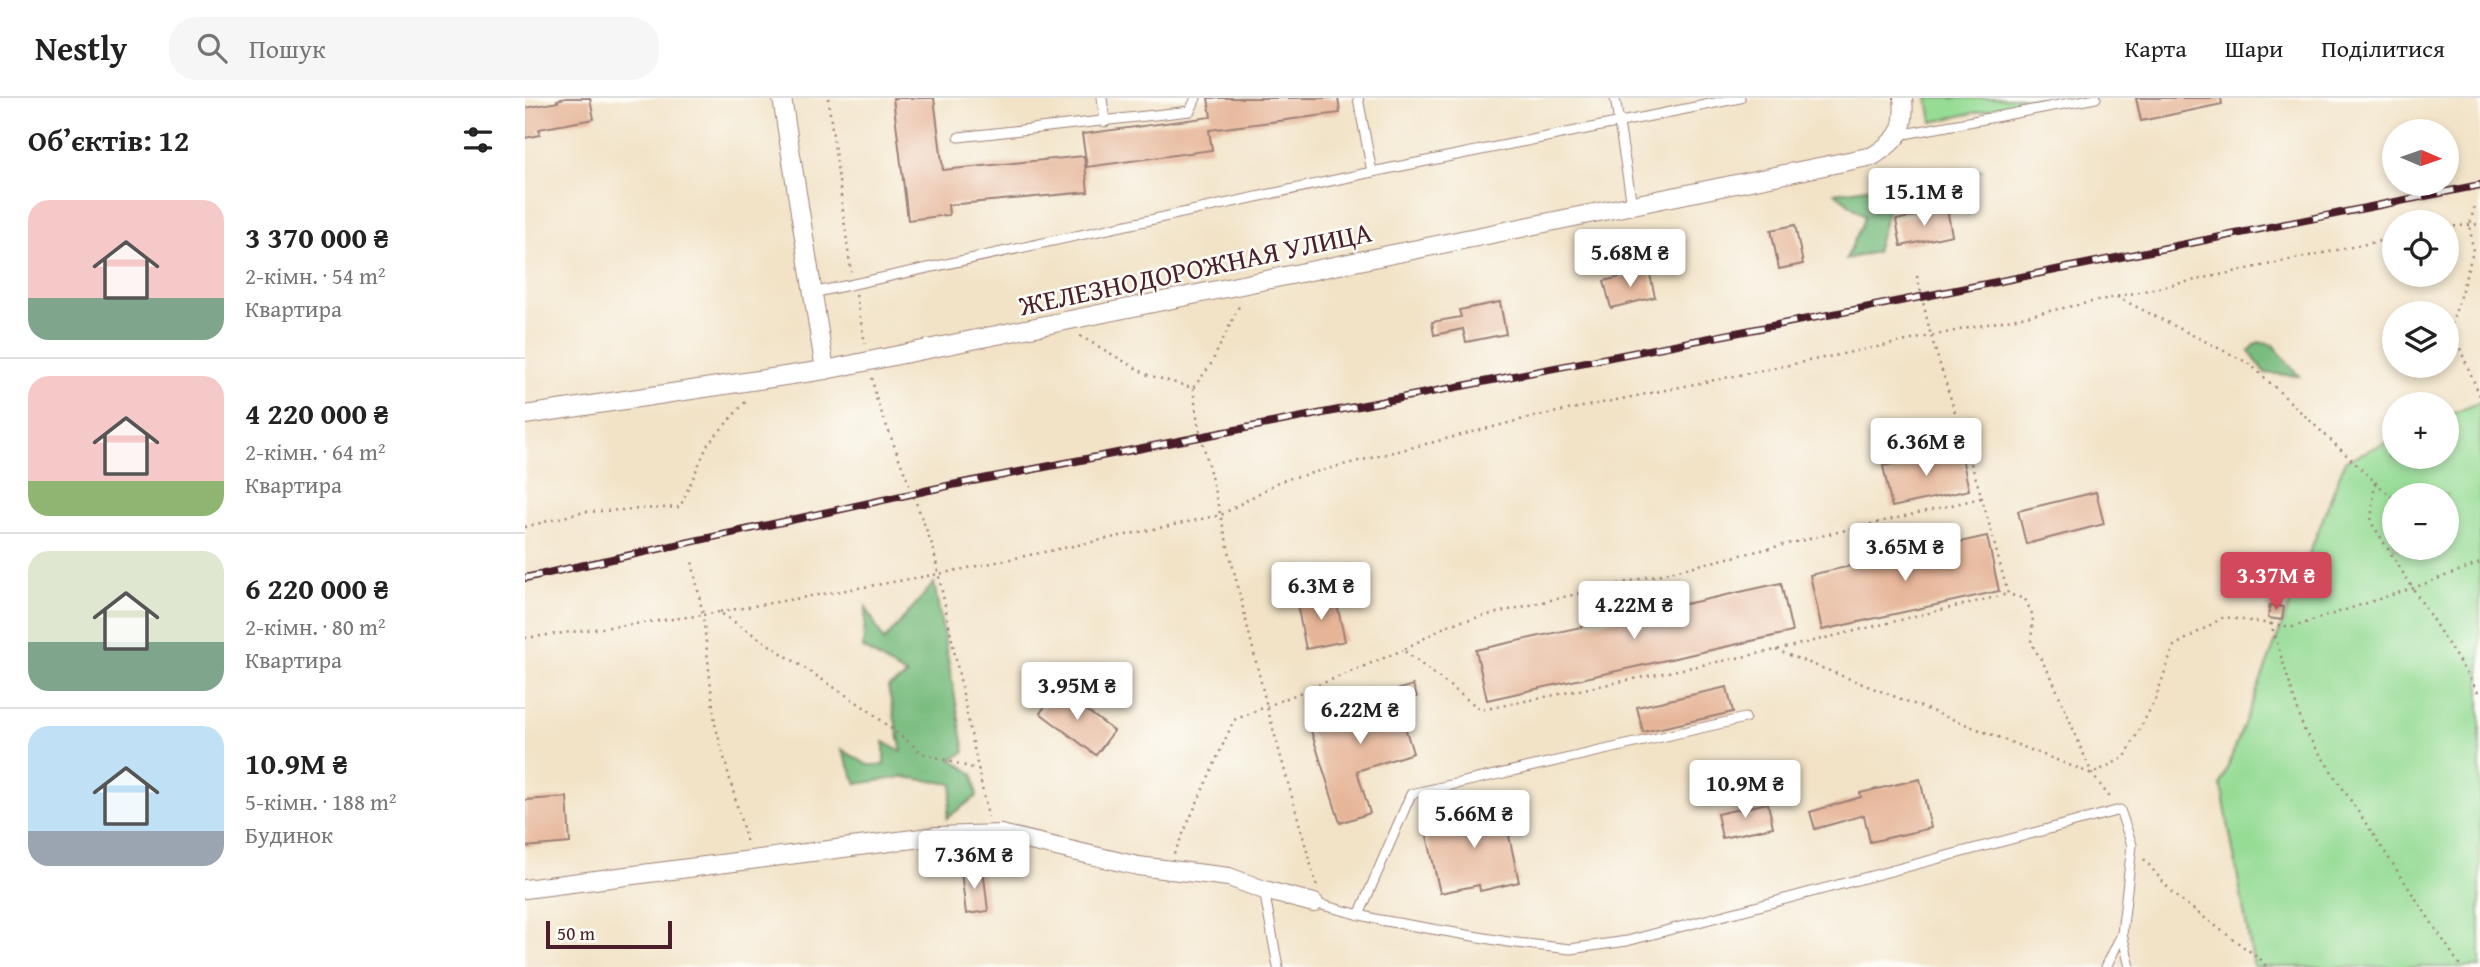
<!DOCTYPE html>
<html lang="uk">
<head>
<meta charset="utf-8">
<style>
  body { margin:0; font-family:"Gentium Book Plus",serif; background:#f6f6f6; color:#222; height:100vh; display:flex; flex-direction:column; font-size:26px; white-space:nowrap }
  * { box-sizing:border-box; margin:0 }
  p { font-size:23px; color:#767676 }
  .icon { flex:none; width:38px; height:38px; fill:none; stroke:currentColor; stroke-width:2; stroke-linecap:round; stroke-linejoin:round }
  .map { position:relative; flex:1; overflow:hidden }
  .details { display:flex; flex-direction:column; background:#fff; width:525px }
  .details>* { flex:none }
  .needle { width:46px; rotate:92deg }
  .controls { position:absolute; left:1857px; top:21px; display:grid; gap:14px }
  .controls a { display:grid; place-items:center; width:77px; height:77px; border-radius:50%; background:#fff; box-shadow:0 4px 10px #0003; font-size:35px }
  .scale { position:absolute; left:21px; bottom:18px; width:126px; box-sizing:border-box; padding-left:7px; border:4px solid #4a1f2b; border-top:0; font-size:19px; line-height:24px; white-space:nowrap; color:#4a1f2b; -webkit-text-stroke:5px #fdfcf7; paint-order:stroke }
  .price { position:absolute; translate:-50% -60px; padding:0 16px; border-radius:7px; background:#fff; color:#222; font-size:23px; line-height:46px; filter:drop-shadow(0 2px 4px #0008) }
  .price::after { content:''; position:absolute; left:50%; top:42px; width:21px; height:16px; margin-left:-10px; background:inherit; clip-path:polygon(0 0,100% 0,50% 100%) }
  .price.selected { background:#d1495b; color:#fff }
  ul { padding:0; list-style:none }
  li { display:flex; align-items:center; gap:21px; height:175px; padding:0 28px }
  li+li { border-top:2px solid #e0e0e0 }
  li span { display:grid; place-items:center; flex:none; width:196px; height:140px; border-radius:21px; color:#555 }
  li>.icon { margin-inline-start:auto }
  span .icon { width:84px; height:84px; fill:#fffc; stroke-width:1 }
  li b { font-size:30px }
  h2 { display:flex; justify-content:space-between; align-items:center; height:84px; padding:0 28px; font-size:30px }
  header { display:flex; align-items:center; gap:42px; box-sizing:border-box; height:98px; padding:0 35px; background:#fff; border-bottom:2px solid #e0e0e0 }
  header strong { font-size:33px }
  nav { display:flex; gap:38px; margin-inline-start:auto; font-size:24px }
  .search { width:490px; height:63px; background:#f6f6f6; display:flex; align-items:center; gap:18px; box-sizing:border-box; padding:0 24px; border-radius:28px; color:#767676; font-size:26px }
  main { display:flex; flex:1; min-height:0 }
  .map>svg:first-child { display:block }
</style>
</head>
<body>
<header>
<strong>Nestly</strong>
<div class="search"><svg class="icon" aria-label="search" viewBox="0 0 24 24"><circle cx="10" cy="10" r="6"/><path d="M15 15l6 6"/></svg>Пошук</div>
<nav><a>Карта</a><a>Шари</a><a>Поділитися</a></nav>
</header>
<main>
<section class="details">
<h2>Об’єктів: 12<svg class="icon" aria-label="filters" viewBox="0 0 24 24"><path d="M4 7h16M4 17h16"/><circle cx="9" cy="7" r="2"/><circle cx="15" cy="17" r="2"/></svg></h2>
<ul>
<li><span style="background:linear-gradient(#f6c9c9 70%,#7fa58c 0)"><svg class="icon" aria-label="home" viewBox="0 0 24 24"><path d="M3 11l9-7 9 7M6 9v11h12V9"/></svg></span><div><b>3 370 000 ₴</b><p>2-кімн. · 54 m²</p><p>Квартира</p></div></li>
<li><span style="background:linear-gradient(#f6c9c9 75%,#8fb573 0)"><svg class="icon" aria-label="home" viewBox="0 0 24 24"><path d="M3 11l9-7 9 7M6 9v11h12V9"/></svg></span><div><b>4 220 000 ₴</b><p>2-кімн. · 64 m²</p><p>Квартира</p></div></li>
<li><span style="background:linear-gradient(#dfe7d0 65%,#7fa58c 0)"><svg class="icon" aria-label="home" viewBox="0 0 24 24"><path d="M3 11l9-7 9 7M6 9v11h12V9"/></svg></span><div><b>6 220 000 ₴</b><p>2-кімн. · 80 m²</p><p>Квартира</p></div></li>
<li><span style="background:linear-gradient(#bfe0f5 75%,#9aa5b1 0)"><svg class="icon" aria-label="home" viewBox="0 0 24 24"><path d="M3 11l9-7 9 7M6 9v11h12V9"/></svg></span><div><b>10.9M ₴</b><p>5-кімн. · 188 m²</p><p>Будинок</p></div></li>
</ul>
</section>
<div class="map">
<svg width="1955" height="869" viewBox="0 0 1955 869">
  <rect width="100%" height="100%" fill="#fdfcf7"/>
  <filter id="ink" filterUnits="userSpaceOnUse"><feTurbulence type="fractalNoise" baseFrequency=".0143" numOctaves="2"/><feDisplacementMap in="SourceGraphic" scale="14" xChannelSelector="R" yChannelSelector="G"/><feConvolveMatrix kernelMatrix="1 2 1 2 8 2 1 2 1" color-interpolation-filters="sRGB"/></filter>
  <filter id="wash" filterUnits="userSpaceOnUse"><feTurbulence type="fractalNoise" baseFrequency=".00686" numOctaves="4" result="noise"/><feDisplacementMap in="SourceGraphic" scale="28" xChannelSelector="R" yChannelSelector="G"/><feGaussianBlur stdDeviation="1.57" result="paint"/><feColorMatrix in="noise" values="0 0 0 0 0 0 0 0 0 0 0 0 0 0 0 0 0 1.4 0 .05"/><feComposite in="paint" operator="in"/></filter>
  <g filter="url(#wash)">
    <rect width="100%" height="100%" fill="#f2e3c7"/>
    <g fill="#96dc95" stroke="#707e60" stroke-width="2" fill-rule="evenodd">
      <path d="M1403,0H1517L1407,24Z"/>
      <path d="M1955,304V869H1729L1696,686L1820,363L1869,341V359H1922V318ZM1869,397H1922V450H1869Z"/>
    </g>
    <g fill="#78bc7e" stroke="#616e54" stroke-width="2">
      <path d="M1458,72L1415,86L1428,105L1401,96L1364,107L1351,154L1321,161L1340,119L1310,95Z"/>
      <path d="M1733,244L1748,247L1774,278L1740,275L1724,253Z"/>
      <path d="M409,485L440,654L427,661L448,676L452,698L422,720L428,686L378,679L332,686L316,651L343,667H359V644L377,654L363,589L382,578L338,550L341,509L359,543Z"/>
    </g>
    <g id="blocks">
      <g fill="#e6b598">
        <path d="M41,0H65L69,21L14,31L15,37L0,40V10L33,4L32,2Z"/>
        <path d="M368,0H409L418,72L559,58L563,94L423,107L424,117L383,122Z"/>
        <path d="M683,0H813L815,15L684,32L687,52L562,69L557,36L686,19Z"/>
        <path d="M1611,0H1696L1697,6L1616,23Z"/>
        <path d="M1422,111L1427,137L1376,148L1371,122Z"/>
        <path d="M1270,127L1278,166L1254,171L1246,132Z"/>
        <path d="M1124,172L1130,199L1086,210L1079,183Z"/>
        <path d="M975,204L981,236L941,244L938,231L909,237L907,224L936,219L934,212Z"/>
        <path d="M1435,351L1444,392L1367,409L1358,368Z"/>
        <path d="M1571,394L1579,426L1501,446L1493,413Z"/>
        <path d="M1462,438L1474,493L1297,532L1285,477Z"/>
        <path d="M1256,485L1267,534L962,602L951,552Z"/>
        <path d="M810,497L820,543L781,551L772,506Z"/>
        <path d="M1745,507L1759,509L1757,522L1743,520Z"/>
        <path d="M888,587L892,599L873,606L888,655L832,673L845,715L815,725L782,620Z"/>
        <path d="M1202,589L1208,614L1118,634L1112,609Z"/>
        <path d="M533,591L589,633L571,657L515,615Z"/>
        <path d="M1395,681L1406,730L1345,744L1339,717L1290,731L1285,714L1336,699L1335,695Z"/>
        <path d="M42,699L45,745L0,749V702Z"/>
        <path d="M976,701L994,784L955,793L954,787L915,795L901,733L940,725L936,710Z"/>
        <path d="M1243,705L1248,729L1197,740L1192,716Z"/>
        <path d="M458,770L463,813L441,816L436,773Z"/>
      </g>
    </g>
  </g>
  <g filter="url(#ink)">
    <use href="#blocks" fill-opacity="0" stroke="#9e8179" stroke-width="2"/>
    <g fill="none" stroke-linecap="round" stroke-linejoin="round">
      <g stroke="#9e8179" stroke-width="11">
        <g id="lane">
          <path d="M577,0L580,24"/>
          <path d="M833,0L847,74"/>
          <path d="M1090,0L1107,107"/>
          <path d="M1374,37L1571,0"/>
          <path d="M434,39L665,13L671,0"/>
          <path d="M287,195L847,74L1215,0"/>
          <path d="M739,792L753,869"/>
          <path d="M789,805L855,822L983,844L1045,851L1102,843L1595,712L1607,747L1597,836L1605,869"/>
          <path d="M834,817L886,696L1220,620"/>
          <path d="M1581,869L1597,836"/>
        </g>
      </g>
      <g stroke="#9e8179" stroke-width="20">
        <g id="street">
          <path d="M257,0L300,272"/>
          <path d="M0,317L300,272L1348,58C1374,41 1381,32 1378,0"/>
          <path d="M0,791L412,738L476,736L613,768L704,779L739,792L789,805"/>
        </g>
      </g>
      <g stroke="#9e8179" stroke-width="2.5" stroke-dasharray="2 5" stroke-linecap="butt">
        <path d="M303,0L326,174"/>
        <path d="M1949,109L1945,127L1948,154L1926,229L1955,298"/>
        <path d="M1922,129L1955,126"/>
        <path d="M1392,178L1406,238L1869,140"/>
        <path d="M331,197L340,246"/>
        <path d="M1592,199L1725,266L1850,384L1846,424L1955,597"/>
        <path d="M555,238L623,277L668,290L685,268L716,204"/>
        <path d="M347,280L351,300L408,449L463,719"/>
        <path d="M668,290L673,325L742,609L792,789"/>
        <path d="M1850,384L1869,401"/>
        <path d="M1456,400L925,526L878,552L956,612L1251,552L1483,496"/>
        <path d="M0,429L58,414L155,409L183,346L222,302"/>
        <path d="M194,514L178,517L190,626L222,745"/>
        <path d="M1746,526L1768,529L1888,490L1955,465"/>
        <path d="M0,540L178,517L167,463"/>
        <path d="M1251,552L1567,676L1600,659L1630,602L1649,548L1699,519L1746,526L1779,632L1936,869"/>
        <path d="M454,672L397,655L342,611L194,514L414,476L696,417L755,383L1003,320L1406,238L1457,400L1483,496L1500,501L1508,518L1506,545L1526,578L1567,676L1586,701"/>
        <path d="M649,756L709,622L878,552"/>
        <path d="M1619,761L1649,797L1739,864L1741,869"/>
      </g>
      <use href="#lane" stroke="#fff" stroke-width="9"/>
      <use href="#street" stroke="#fff" stroke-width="18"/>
      <g stroke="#4a1f2b" stroke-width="8">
        <path id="rail" d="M0,480L427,387L1411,196L1955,87"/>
      </g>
      <use href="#rail" stroke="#fdfcf7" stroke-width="5" stroke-dasharray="16" stroke-linecap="butt"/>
    </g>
  </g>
  <g text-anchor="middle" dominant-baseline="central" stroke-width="5" stroke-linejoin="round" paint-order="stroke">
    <g font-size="28" fill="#4a1f2b" stroke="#fdfcf7">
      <text transform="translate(670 170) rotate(-12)">ЖЕЛЕЗНОДОРОЖНАЯ УЛИЦА</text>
    </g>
  </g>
</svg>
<div class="controls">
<a><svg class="needle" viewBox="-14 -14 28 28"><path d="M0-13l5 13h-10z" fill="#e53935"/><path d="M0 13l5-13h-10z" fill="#767676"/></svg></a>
<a><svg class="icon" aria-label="locate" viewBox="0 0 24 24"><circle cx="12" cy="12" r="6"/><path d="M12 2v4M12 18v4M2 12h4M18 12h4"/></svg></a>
<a><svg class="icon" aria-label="layers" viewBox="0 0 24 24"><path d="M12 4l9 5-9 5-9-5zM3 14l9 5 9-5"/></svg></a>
<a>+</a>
<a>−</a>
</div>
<div class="scale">50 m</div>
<b class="price" style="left:1399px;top:130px">15.1M ₴</b>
<b class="price" style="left:1105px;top:191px">5.68M ₴</b>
<b class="price" style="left:1401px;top:380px">6.36M ₴</b>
<b class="price" style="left:1380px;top:485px">3.65M ₴</b>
<b class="price selected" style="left:1751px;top:514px">3.37M ₴</b>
<b class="price" style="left:796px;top:524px">6.3M ₴</b>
<b class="price" style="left:1109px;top:543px">4.22M ₴</b>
<b class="price" style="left:552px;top:624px">3.95M ₴</b>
<b class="price" style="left:835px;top:648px">6.22M ₴</b>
<b class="price" style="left:1220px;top:722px">10.9M ₴</b>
<b class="price" style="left:949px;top:752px">5.66M ₴</b>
<b class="price" style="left:449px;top:793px">7.36M ₴</b>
</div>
</main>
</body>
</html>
